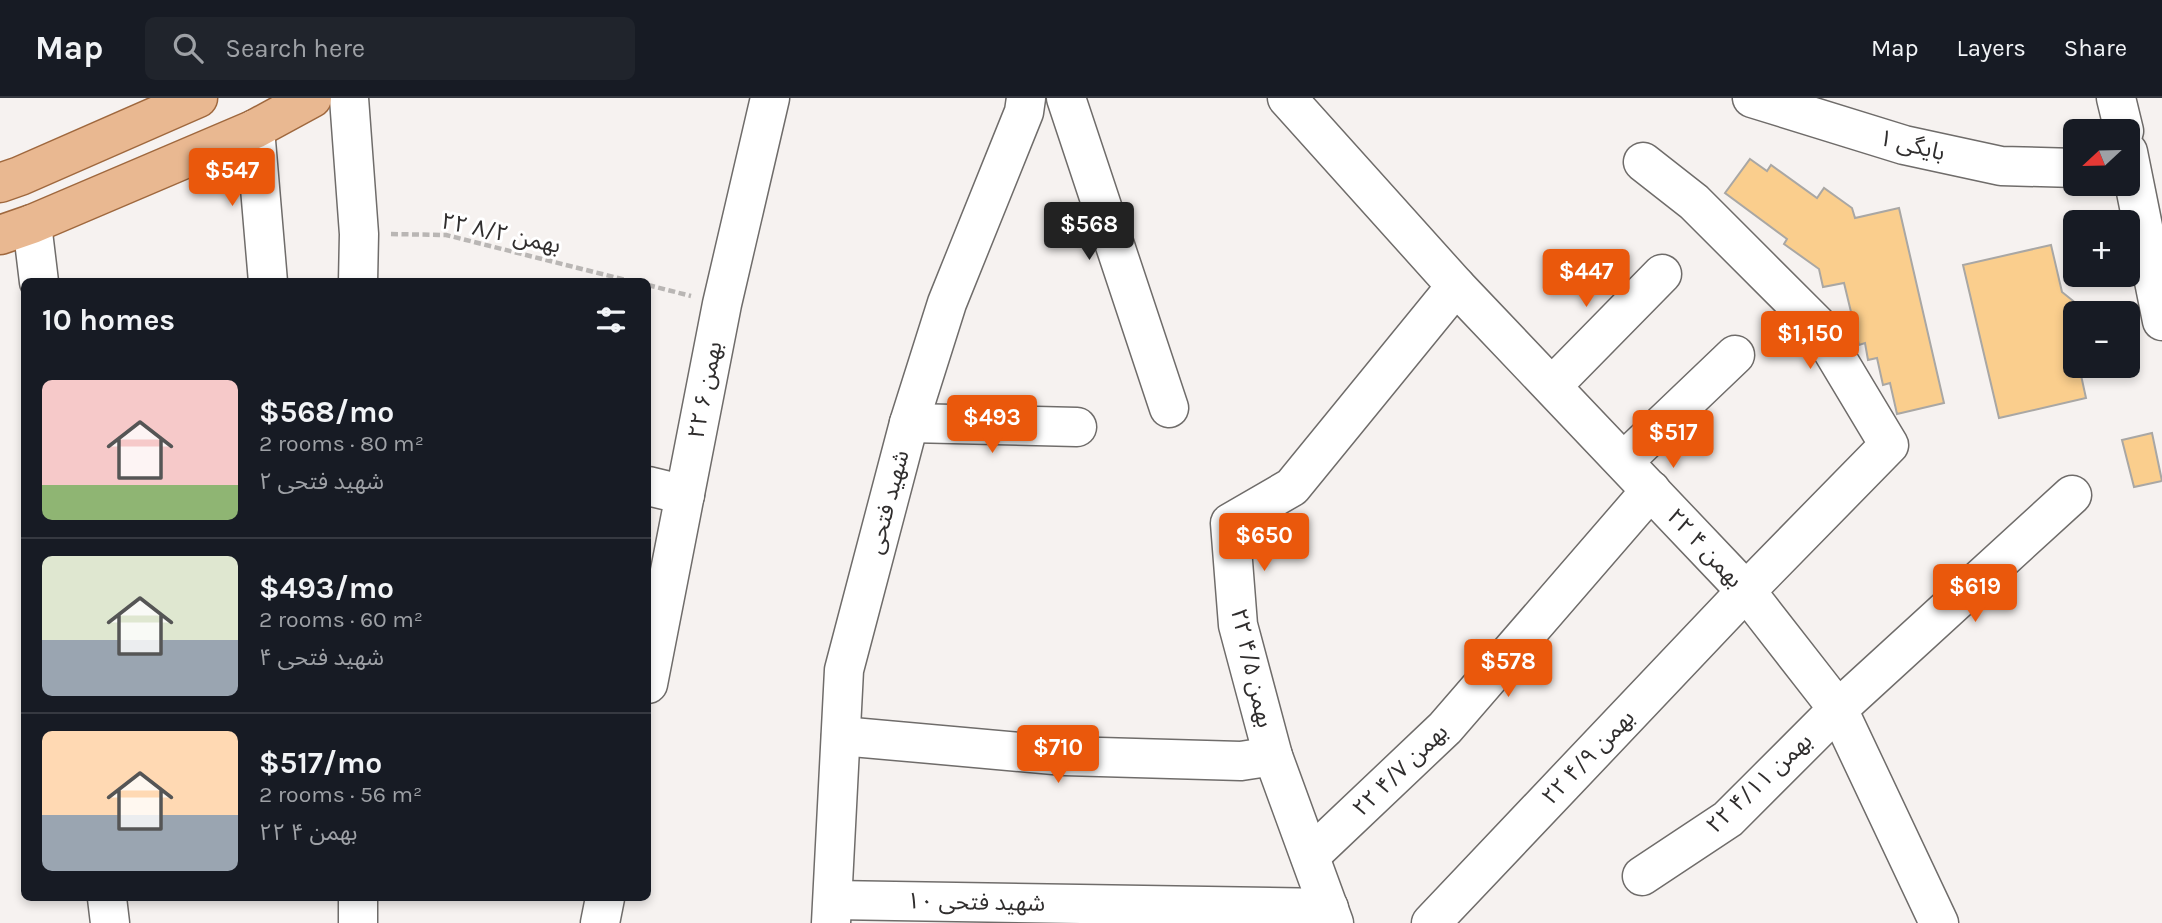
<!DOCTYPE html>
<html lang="en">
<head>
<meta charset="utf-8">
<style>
  body { margin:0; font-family:Karla,"Noto Sans Arabic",sans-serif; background:#20242c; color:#f1f3f6; height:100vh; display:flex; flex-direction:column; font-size:26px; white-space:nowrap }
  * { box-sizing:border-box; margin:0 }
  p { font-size:23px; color:#9ea1a6 }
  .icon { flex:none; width:38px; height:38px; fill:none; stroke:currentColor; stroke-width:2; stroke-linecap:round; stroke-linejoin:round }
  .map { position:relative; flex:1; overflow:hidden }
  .panel { position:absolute; left:21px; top:180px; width:630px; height:623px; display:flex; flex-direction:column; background:#171b24; border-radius:10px; box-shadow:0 4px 10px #0003 }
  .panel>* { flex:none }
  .needle { width:46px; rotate:248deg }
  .controls { position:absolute; left:2063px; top:21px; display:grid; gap:14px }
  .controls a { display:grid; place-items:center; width:77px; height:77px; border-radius:10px; background:#171b24; box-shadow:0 4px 10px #0003; font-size:35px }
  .price { position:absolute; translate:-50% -60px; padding:0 16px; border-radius:7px; background:#ea580c; color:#fff; font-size:23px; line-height:46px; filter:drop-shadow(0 2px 4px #0008) }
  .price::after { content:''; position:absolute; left:50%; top:42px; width:21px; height:16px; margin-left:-10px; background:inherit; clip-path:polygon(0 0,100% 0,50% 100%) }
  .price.active { background:#222; color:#fff }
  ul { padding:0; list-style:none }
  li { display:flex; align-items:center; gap:21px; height:175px; padding:0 21px }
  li+li { border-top:2px solid #363941 }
  li span { display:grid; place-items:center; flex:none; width:196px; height:140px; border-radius:10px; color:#555 }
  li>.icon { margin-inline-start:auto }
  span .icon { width:84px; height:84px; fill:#fffc; stroke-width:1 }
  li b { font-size:30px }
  h2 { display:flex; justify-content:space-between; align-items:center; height:84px; padding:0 21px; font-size:30px }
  header { display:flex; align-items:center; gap:42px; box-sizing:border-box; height:98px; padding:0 35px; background:#171b24; border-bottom:2px solid #363941 }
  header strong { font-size:33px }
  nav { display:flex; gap:38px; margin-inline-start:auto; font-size:24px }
  .search { width:490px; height:63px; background:#20242c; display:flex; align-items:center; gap:18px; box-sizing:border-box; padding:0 24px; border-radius:10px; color:#9ea1a6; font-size:26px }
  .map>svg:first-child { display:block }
</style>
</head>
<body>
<header>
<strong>Map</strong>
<div class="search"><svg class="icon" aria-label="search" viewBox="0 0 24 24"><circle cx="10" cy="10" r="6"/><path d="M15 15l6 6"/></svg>Search here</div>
<nav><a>Map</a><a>Layers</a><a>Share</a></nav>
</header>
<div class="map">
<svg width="2162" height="825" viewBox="0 0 2162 825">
  <rect width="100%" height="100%" fill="#f6f2f0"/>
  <g fill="#face8d" stroke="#a9a7a4" stroke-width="2">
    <path d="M1750,61L1767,73L1771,67L1817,100L1824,90L1852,110L1855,120L1899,110L1944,305L1897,316L1890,285L1883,287L1877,260L1868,262L1865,245L1859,247L1844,185L1823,189L1819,171L1784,146L1787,141L1725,95Z"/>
    <path d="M2051,147L2062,194L2077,206L2079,215H2076V268H2079L2086,300L1999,320L1963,167Z"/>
    <path d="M2152,335L2162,383L2134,389L2122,342Z"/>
  </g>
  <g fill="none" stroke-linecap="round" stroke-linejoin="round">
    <g stroke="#6f6c6a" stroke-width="41">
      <g id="minor">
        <path d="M349,0L359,136L358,184"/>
        <path d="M1066,0L1169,310"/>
        <path d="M1287,0L1456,188L1746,493L1838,611L1939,825"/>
        <path d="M1752,0L1904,47L2001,68L2076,70"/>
        <path d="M2116,0L2124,33"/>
        <path d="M255,31L268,184"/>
        <path d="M2128,54L2162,223"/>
        <path d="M32,126L39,184"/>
        <path d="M1552,288L1662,176"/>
        <path d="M909,325L1077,329"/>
        <path d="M1624,363L1735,257"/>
        <path d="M648,388L685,397"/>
        <path d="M648,586L722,206L770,0"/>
        <path d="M841,638L1065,658L1241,663L1273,658"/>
        <path d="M1310,758L1445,630L1651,392"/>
        <path d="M1642,778L1728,721L1838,611L2072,397"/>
        <path d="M107,800L110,825"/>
        <path d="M833,802L1329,810"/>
        <path d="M358,825V800"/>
        <path d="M600,825L605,800"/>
        <path d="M831,825L844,572L909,325L947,205L1024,14L1026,0"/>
        <path d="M1334,825L1273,658L1238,527L1230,425L1292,389L1456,188"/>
        <path d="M1431,825L1746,493L1889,347L1817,227L1694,104L1643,64"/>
      </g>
    </g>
    <g stroke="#9f683e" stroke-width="41">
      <g id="major">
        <path d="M0,85L20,78L198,0"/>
        <path d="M0,137L32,126L255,31L312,0"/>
      </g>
    </g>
    <g stroke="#b9b6b4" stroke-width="4.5" stroke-dasharray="7 3.5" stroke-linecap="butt">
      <path d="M391,136L446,137L634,184"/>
      <path d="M648,187L691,198"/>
    </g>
    <use href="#minor" stroke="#fff" stroke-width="38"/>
    <use href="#major" stroke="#e9b891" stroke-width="38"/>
  </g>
  <g text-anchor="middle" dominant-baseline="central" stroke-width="6" stroke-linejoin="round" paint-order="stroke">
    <g font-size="23" fill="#302e2e" stroke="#fff">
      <text transform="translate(1912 47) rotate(14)">بایگی ۱</text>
      <text transform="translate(501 135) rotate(12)">۲۲ بهمن ۸/۲</text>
      <text transform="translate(705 292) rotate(-79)">۲۲ بهمن ۶</text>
      <text transform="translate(888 404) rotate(-75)">شهید فتحی</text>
      <text transform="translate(1705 450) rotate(47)">۲۲ بهمن ۴</text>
      <text transform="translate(1252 570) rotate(77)">۲۲ بهمن ۴/۵</text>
      <text transform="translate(1588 659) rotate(-46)">۲۲ بهمن ۴/۹</text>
      <text transform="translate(1400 672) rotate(-44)">۲۲ بهمن ۴/۷</text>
      <text transform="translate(1759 685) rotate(-43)">۲۲ بهمن ۴/۱۱</text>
      <text transform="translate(976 804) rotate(1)">شهید فتحی ۱۰</text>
    </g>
  </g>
</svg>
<div class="controls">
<a><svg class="needle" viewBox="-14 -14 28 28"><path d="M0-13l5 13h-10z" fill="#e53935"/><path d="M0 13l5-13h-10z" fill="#9ea1a6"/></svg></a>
<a>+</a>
<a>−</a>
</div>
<b class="price" style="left:232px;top:110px">$547</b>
<b class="price active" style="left:1089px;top:164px">$568</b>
<b class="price" style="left:1586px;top:211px">$447</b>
<b class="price" style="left:1810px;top:273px">$1,150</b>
<b class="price" style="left:992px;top:357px">$493</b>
<b class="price" style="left:1673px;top:372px">$517</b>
<b class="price" style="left:1264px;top:475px">$650</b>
<b class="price" style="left:1975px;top:526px">$619</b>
<b class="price" style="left:1508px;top:601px">$578</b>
<b class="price" style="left:1058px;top:687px">$710</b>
<section class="panel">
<h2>10 homes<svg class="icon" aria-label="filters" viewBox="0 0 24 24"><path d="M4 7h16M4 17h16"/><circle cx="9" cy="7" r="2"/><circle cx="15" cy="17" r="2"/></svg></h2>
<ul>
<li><span style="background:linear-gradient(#f6c9c9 75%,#8fb573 0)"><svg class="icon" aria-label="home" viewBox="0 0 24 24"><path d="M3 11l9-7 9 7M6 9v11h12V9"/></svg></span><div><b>$568/mo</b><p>2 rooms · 80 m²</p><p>شهید فتحی ۲</p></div></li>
<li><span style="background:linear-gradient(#dfe7d0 60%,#9aa5b1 0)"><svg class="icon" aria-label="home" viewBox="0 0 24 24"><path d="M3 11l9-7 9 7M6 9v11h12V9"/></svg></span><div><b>$493/mo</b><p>2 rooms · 60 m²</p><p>شهید فتحی ۴</p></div></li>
<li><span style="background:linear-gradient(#ffd9b3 60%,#9aa5b1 0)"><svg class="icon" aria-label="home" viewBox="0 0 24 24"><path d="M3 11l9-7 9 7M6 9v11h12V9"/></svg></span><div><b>$517/mo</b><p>2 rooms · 56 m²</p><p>۲۲ بهمن ۴</p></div></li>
</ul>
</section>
</div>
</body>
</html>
